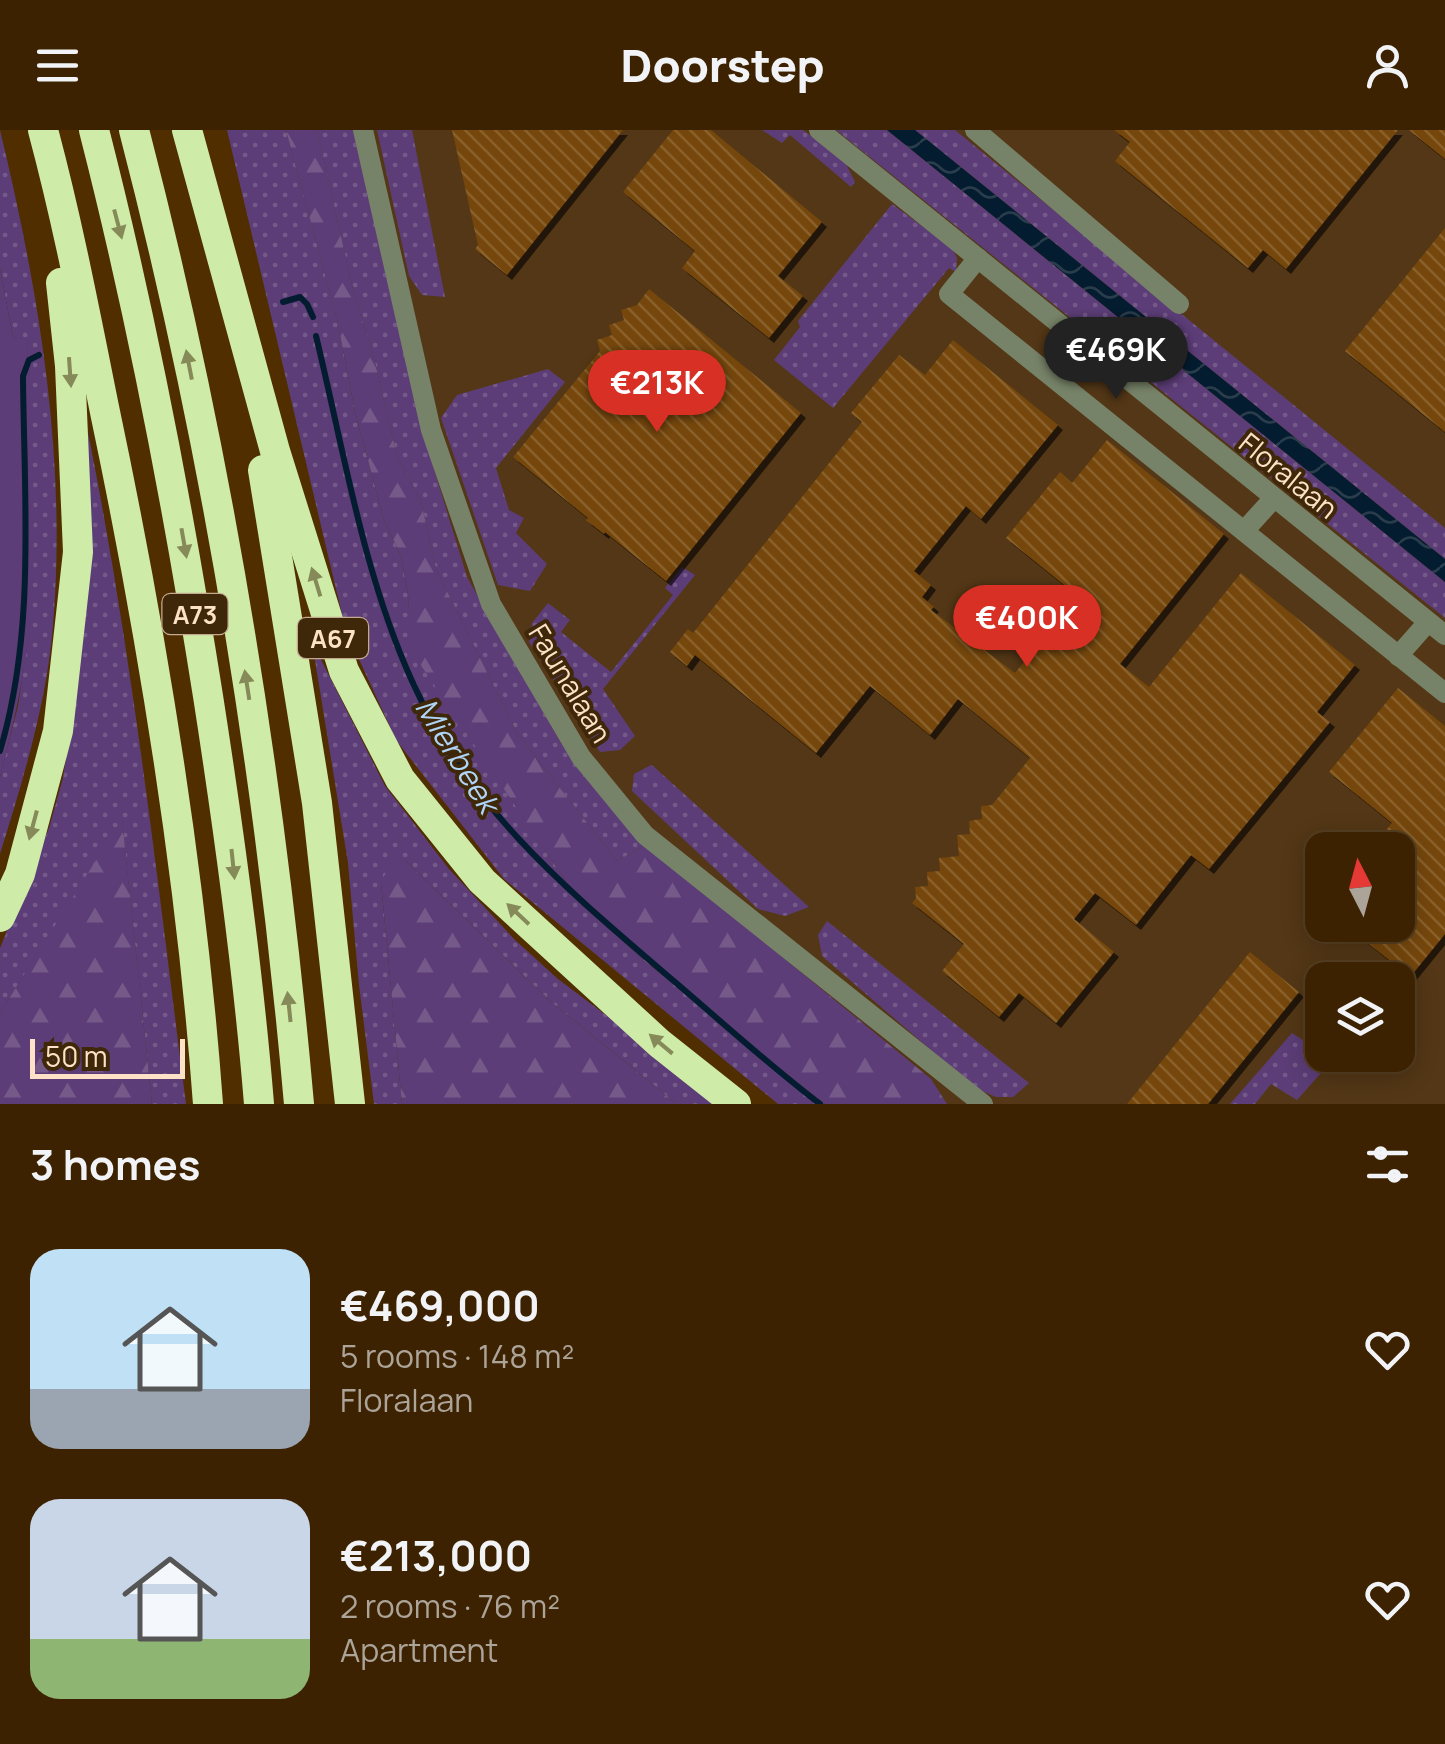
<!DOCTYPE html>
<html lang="en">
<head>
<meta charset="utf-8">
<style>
  body { margin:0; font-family:Manrope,sans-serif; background:#432a0a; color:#f1f3f6; height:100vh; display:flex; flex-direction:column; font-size:38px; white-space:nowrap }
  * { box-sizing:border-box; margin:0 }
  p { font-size:32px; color:#aca499 }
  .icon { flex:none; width:55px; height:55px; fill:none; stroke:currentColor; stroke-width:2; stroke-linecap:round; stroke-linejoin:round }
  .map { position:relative; height:974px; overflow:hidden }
  .sheet { display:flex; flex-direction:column; background:#3c2200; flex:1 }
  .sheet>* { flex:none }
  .needle { width:65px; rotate:354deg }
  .buttons { position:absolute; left:1305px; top:702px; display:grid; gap:20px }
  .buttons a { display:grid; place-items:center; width:110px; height:110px; border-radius:20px; background:#3c2200; box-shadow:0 5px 25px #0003,0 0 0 2px #553f22; font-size:50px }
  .scale { position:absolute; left:30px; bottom:25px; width:155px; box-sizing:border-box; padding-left:10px; border:5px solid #fde2c7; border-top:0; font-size:28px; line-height:35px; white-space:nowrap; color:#fde2c7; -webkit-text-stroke:8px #3f2709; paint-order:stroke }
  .price { position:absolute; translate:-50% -85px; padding:0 22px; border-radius:35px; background:#d93025; color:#fff; font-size:32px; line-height:65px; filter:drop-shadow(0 2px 5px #0008) }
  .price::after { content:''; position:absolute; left:50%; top:60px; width:30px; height:22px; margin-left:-15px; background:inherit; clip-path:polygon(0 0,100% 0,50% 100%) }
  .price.selected { background:#222; color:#fff }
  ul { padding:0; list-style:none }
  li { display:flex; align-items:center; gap:30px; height:250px; padding:0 30px }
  li span { display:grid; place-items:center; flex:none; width:280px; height:200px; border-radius:30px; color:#555 }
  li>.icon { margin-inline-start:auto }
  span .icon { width:120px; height:120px; fill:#fffc; stroke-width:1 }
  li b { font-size:42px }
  h2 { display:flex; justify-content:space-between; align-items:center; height:120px; padding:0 30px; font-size:42px }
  header { display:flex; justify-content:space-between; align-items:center; height:130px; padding:0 30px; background:#3c2200; font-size:45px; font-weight:800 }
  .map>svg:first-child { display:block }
</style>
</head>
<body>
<header><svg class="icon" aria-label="menu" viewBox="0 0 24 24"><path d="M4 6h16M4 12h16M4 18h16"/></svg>Doorstep<svg class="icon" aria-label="person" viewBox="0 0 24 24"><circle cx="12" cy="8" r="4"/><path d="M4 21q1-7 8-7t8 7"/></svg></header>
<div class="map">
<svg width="1445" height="974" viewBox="0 0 1445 974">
  <defs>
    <pattern id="grass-dots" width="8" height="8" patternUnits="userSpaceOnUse" patternTransform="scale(2.5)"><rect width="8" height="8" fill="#5c3d77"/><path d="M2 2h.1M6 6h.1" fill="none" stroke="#745989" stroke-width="1.8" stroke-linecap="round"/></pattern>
    <pattern id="forest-firs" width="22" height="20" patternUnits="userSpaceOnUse" patternTransform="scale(2.5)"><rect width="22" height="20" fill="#5c3d77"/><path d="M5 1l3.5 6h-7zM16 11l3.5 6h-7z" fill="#745989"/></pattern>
    <pattern id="water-waves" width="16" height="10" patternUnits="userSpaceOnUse" patternTransform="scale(2.5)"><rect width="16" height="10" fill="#041c30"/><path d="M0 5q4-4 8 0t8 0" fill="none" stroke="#2a3d4c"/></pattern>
    <pattern id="building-back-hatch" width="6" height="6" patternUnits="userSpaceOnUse" patternTransform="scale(2.5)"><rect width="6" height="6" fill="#754709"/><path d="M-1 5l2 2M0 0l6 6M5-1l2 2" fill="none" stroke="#8a612b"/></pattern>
    <filter id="shadow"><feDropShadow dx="5" dy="5" stdDeviation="0" flood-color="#0009"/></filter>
  </defs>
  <rect width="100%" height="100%" fill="#502e00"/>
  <path fill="#533716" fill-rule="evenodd" d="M262,0H1445V974H924L533,714ZM1322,720H1398V795H1322ZM1322,850H1398V925H1322Z"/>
  <g fill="url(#grass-dots)">
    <path d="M0,0C39,162 67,328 53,495C47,572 23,650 0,724V647L18,576L27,517L32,449L27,210L13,207L0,139Z"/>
    <path d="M227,0H286L337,189L355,282L384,390L401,426L408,464L411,519L577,768L643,830L825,974H778L504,749L396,610L346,501Z"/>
    <path d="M317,0H353L433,336L467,447L561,613L646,715L617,731L517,603L436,439L421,371L397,326L373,224L354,164Z"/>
    <path d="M377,0H412L445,167L422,165L409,146Z"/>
    <path d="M762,0H803L845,32L855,52L851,57L790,5L782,13Z"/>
    <path d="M836,0H887L1445,452V488Z"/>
    <path d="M915,0H955L1445,398V429Z"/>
    <path d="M892,74L952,118L957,128L956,142L949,138L833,278L774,230L800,197L798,191Z"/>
    <path d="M548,239L565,252L496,338L509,380L524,388L516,403L547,434L530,461L498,455L441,288L457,265Z"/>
    <path d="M78,254C129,492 155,733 186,974H152L122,691L0,883V818L49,698L63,648L72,588Z"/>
    <path d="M682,437L695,445L603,559L635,606L620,620L600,622L529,512L532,493L548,473L570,490L561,502L611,542L673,465L665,458Z"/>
    <path d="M312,512L385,656L449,739L515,810L558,849L724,974H677L550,871L405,730L381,753L402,974H374L359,855L348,733Z"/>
    <path d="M651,635H652L809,777L785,786L758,779L632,661L634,644Z"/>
    <path d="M827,791L1029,953L1013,967H996L975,958L822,826L818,805Z"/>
    <path d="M1292,903L1321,922L1329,934L1297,970L1271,954L1255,974H1230Z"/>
  </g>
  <g fill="url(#forest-firs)">
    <path d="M286,0H317L354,164L373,224L397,326L421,371L436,439L517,603L617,731L646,715L931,949L947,974H825L643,830L577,768L410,519L408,464L401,426L384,390L355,282L337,189Z"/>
    <path d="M122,689L152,974H0V883Z"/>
    <path d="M405,730L550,871L677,974H402L381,753L390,734Z"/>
  </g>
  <path fill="#5c3d77" d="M0,139L13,207L27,209C31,311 40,417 27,519C21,562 11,605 0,647Z"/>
  <path fill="url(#water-waves)" d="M887,0H915L1445,429V452Z"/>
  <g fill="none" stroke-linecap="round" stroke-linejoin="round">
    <g stroke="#041c30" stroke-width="6">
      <path d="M283,172L300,167L307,174L313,187"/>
      <path d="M316,206C344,321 363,443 412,551C470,681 569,761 675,852C723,893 770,936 820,974"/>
      <path d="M0,621C36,500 24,370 23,246L29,230L39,225"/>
    </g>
  </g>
  <g fill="url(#building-back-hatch)" filter="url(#shadow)">
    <path d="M452,0H623L507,145L475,119L478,115Z"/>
    <path d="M673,0H711L822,92L778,146L803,166L769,208L682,138L695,121L623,62Z"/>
    <path d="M1114,0H1398L1286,139L1263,120L1248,138L1115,31L1130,12Z"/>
    <path d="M1409,0H1445V29Z"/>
    <path d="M1445,98V302L1345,221Z"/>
    <path d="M649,159L801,283L666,451L605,402L604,404L586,390L588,388L513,327L600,221L597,210L612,205L609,195L624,190L621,180L637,175Z"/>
    <path d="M953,210L1058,295L981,389L966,376L914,441L931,455L922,467L934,477L931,480L1015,543L1078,466L1006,408L1060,342L1072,353L1107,310L1224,404L1120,534L1149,557L1241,443L1355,535L1317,582L1330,592L1209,739L1191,725L1136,795L1095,763L1074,789L1114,822L1056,893L1019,863L999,887L942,841L964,814L912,773L916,768L915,757L928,756L927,742L940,741L939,728L959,726L957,705L970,704L969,691L982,689L981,676L992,675L1030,628L958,569L930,605L870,556L816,623L695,525L687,536L670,522L688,499L693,503L862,292L851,283L899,225L925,245Z"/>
    <path d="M1398,558L1445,596V804L1410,847L1346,795H1398V720H1370L1392,693L1329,642Z"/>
    <path d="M1250,822L1299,862L1208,974H1127Z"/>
  </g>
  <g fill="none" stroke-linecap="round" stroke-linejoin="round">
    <g stroke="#778368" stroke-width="20">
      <path d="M363,0L431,300L491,474L581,627L645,705L983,974"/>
      <path d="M819,0L1445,505"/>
      <path d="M975,0L1179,174"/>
      <path d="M978,128L949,164L1445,563"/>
      <path d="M1244,401L1274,368"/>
      <path d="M1398,526L1428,492"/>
    </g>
    <g stroke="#ceeba8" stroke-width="30">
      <path d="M43,0C68,93 86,188 105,282C153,510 191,742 208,974"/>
      <path d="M94,0C142,187 178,376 208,566C229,701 248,838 259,974"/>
      <path d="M134,0C217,319 270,646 299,974"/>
      <path d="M187,0L275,321L344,541L400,649L482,751L659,913L736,974"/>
      <path d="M263,340L317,673L350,974"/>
      <path d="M0,787L20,744L58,601L78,422L70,236L61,153"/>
    </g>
  </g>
  <defs><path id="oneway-solid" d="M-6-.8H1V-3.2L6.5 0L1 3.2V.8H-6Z" transform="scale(2.5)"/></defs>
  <g fill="#868958">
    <use href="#oneway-solid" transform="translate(118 94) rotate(75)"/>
    <use href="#oneway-solid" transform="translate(189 235) rotate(-101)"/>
    <use href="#oneway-solid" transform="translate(70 242) rotate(86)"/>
    <use href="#oneway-solid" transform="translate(184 413) rotate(80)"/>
    <use href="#oneway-solid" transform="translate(316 452) rotate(-107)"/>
    <use href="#oneway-solid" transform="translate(247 555) rotate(-99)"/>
    <use href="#oneway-solid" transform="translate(33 695) rotate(105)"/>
    <use href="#oneway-solid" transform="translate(233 734) rotate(84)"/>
    <use href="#oneway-solid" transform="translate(518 784) rotate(-137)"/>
    <use href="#oneway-solid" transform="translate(289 877) rotate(-96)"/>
    <use href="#oneway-solid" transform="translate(661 914) rotate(-140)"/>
  </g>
  <g text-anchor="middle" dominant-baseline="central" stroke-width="8" stroke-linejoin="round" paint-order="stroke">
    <g fill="#3f2709" stroke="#c4aa8e" stroke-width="2.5">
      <rect x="162.5" y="464" width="65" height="40" rx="8"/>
      <rect x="298" y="488" width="70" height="40" rx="8"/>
    </g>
    <g font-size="25" font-weight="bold" fill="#fde2c7">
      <text x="195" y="484">A73</text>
      <text x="333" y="508">A67</text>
    </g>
    <g font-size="28" fill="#fde2c7" stroke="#3f2709">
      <text transform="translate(1289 345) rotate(39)">Floralaan</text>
      <text transform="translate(571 553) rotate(59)">Faunalaan</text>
    </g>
    <g font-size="30" font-style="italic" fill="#afd4f6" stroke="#3f2709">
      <text transform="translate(458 625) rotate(58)">Mierbeek</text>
    </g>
  </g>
</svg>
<div class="buttons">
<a><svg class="needle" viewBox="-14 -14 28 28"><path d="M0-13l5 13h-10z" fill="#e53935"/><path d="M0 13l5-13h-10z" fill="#aca499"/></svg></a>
<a><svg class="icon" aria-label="layers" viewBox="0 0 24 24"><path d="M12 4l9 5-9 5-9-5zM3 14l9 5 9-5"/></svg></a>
</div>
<div class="scale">50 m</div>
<b class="price selected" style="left:1116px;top:272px">€469K</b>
<b class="price" style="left:657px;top:305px">€213K</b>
<b class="price" style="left:1027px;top:540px">€400K</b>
</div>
<section class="sheet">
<h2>3 homes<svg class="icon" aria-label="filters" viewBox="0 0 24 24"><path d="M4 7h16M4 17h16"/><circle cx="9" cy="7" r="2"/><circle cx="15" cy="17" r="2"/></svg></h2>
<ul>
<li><span style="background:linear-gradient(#bfe0f5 70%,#9aa5b1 0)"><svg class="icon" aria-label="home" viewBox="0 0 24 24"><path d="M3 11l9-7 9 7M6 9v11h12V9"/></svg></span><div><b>€469,000</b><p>5 rooms · 148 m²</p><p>Floralaan</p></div><svg class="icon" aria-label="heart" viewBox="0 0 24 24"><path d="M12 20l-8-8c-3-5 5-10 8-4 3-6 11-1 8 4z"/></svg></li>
<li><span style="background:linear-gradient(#c9d6e8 70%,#8fb573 0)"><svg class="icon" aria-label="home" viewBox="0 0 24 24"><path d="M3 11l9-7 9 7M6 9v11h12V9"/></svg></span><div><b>€213,000</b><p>2 rooms · 76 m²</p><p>Apartment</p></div><svg class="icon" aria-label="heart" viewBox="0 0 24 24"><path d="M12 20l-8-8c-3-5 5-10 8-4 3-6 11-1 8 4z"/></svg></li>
</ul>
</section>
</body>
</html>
